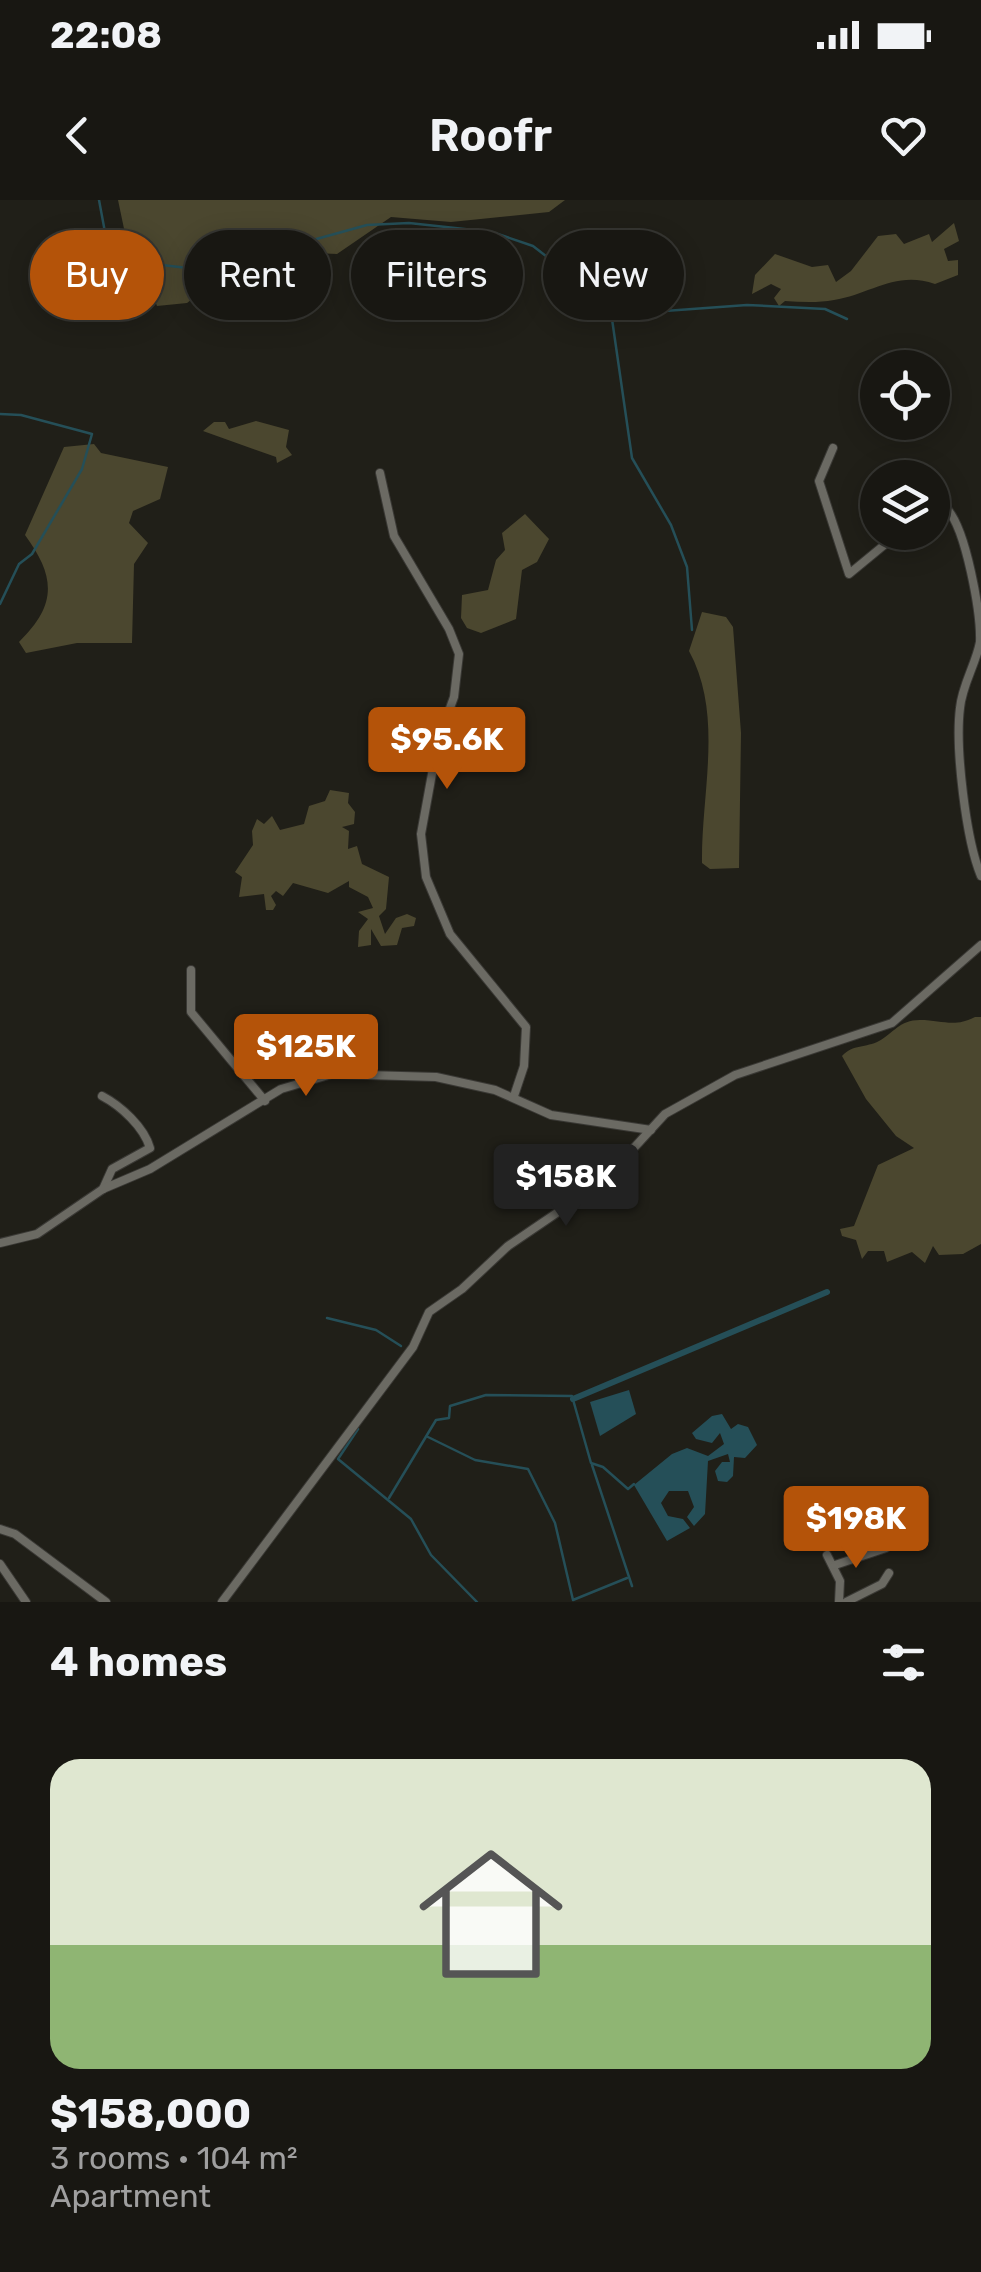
<!DOCTYPE html>
<html lang="en">
<head>
<meta charset="utf-8">
<style>
  body { margin:0; font-family:Rubik,sans-serif; background:#21201b; color:#f1f3f6; height:100vh; display:flex; flex-direction:column; font-size:38px; white-space:nowrap }
  * { box-sizing:border-box; margin:0 }
  p { font-size:32px; color:#9f9f9f }
  .icon { flex:none; width:55px; height:55px; fill:none; stroke:currentColor; stroke-width:2; stroke-linecap:round; stroke-linejoin:round }
  .map { position:relative; height:1402px; overflow:hidden }
  .details { display:flex; flex-direction:column; background:#181712; flex:1 }
  .details>* { flex:none }
  .hud { position:absolute; left:30px; top:30px; width:922px; height:90px; display:flex; gap:20px }
  .fabs { position:absolute; left:860px; top:150px; display:grid; gap:20px }
  .fabs a { display:grid; place-items:center; width:90px; height:90px; border-radius:50%; background:#181712; box-shadow:0 5px 25px #0003,0 0 0 2px #363632; font-size:50px }
  .price { position:absolute; translate:-50% -85px; padding:0 22px; border-radius:10px; background:#b45309; color:#fff; font-size:32px; line-height:65px; filter:drop-shadow(0 2px 5px #0008) }
  .price::after { content:''; position:absolute; left:50%; top:60px; width:30px; height:22px; margin-left:-15px; background:inherit; clip-path:polygon(0 0,100% 0,50% 100%) }
  .price.active { background:#222; color:#fff }
  ul { padding:0; list-style:none }
  li { display:grid; align-content:center; gap:20px; height:530px; padding:0 50px }
  li+li { border-top:2px solid #363632 }
  li span { display:grid; place-items:center; height:310px; border-radius:30px; color:#555 }
  li>.icon { margin-inline-start:auto }
  span .icon { width:180px; height:180px; fill:#fffc; stroke-width:1 }
  li b { font-size:42px }
  h2 { display:flex; justify-content:space-between; align-items:center; height:120px; padding:0 50px; font-size:42px }
  .chip { padding:0 35px; border-radius:45px; background:#181712; box-shadow:0 5px 25px #0003,0 0 0 2px #363632; font-size:35px; line-height:90px }
  .chip.active { background:#b45309; color:#fff }
  .status { display:flex; justify-content:space-between; align-items:center; height:70px; padding:0 50px; background:#181712; direction:ltr }
  .status svg { height:28px; fill:currentColor }
  header { display:flex; justify-content:space-between; align-items:center; height:130px; padding:0 50px; background:#181712; font-size:45px; font-weight:600 }
  .map>svg:first-child { display:block }
</style>
</head>
<body>
<div class="status"><b>22:08</b><svg viewBox="0 0 49 12"><path d="M0 12V9h3v3zM5 12V6h3v6zM10 12V3h3v9zM15 12V0h3v12zM26 1h20v11H26zM47 4h2v5h-2z"/></svg></div>
<header><svg class="icon" aria-label="back" viewBox="0 0 24 24"><path d="M15 5l-7 7 7 7"/></svg>Roofr<svg class="icon" aria-label="heart" viewBox="0 0 24 24"><path d="M12 20l-8-8c-3-5 5-10 8-4 3-6 11-1 8 4z"/></svg></header>
<div class="map">
<svg width="981" height="1402" viewBox="0 0 981 1402">
  <rect width="100%" height="100%" fill="#201f18"/>
  <g fill="#4b472f">
    <path d="M118,0H565L549,12L451,22L391,17L337,54L315,53L200,93L187,103L157,106L148,82L131,62Z"/>
    <path d="M954,23L959,41L944,49L948,61L958,60V75L935,84C896,70 871,94 834,100C818,103 801,102 785,101L779,106L774,98L781,89L771,84L752,94L755,75L775,54L812,67L828,65L836,82L851,71L878,36L896,34L904,44L929,34L932,42Z"/>
    <path d="M256,221L289,230L286,247L292,255L277,263L276,257L203,231L214,222H225L229,229Z"/>
    <path d="M94,244L101,253L168,267L160,299L133,311L129,323L148,343L134,364L132,443H77L26,453L19,442C58,404 55,376 25,335L64,247Z"/>
    <path d="M525,314L549,339L537,362L522,370L516,419L481,433L467,428L461,418L462,395L488,390L496,360L505,350L502,333Z"/>
    <path d="M702,412L726,417L733,427L741,533L739,668L710,669L702,663C701,593 724,515 689,451Z"/>
    <path d="M330,590L349,593L348,603L355,612L354,624L342,627L349,631L348,649L357,646L362,664L389,677L386,709L379,716L385,734L396,718L407,714L416,718L414,726L402,728L397,745L381,746L371,729V745L358,747L359,731L368,719L358,712L373,708L368,697L349,687V681L328,693L293,683L283,696L276,691L271,696L276,705L273,710H266L264,694L239,697L242,677L235,672L253,645L252,631L257,619L264,624L272,616L280,630L304,624L309,606L325,601Z"/>
    <path d="M975,817H981V1044L963,1054L939,1055L933,1046L925,1063L912,1052L887,1062L884,1051H868L862,1059L856,1040L842,1036L840,1029L854,1026L878,965L914,948L896,936L866,899L842,856C853,844 866,848 879,841C894,833 899,820 920,820C942,820 954,828 975,817Z"/>
  </g>
  <g fill="#254f58">
    <path d="M629,1190L636,1214L600,1236L590,1202Z"/>
    <path d="M722,1214L731,1229L738,1224L748,1227L757,1245L745,1258L734,1257L733,1276L727,1282L718,1281L715,1271L722,1262H730L728,1254L708,1261L705,1314L694,1326L687,1317L694,1307L688,1291H669L661,1303L668,1316L683,1319L690,1328L667,1341L634,1285L672,1254L687,1248L708,1256L724,1244L720,1233L712,1243L696,1239L692,1233L712,1216Z"/>
  </g>
  <g fill="none" stroke-linecap="round" stroke-linejoin="round">
    <g stroke="#254f58" stroke-width="2.5">
      <path d="M99,0L110,59L205,70L367,25L409,23L492,32L533,46L591,91L612,119L632,258L671,325L687,367L692,430"/>
      <path d="M610,115L747,105L825,109L847,119"/>
      <path d="M0,214L21,215L92,234L82,269L32,354L19,364L0,404"/>
      <path d="M327,1118L376,1130L401,1146"/>
      <path d="M358,1229L338,1259L411,1319L431,1355L477,1402"/>
      <path d="M428,1237L475,1260L528,1269L555,1323L573,1400L627,1378"/>
      <path d="M592,1265L632,1386"/>
      <path d="M389,1298L436,1220L449,1218L450,1206L486,1195L572,1196L591,1263L603,1267L628,1289L634,1284"/>
    </g>
    <path stroke="#254f58" stroke-width="6" d="M573,1199L827,1092"/>
    <g stroke="#3a3935" stroke-width="10">
      <g id="minor">
        <path d="M833,248L819,281L849,374L900,332"/>
        <path d="M380,273L394,336L449,429L459,454L454,497L438,541L421,634L426,677L450,734L526,827L524,866L514,896"/>
        <path d="M932,308L947,309C966,329 981,413 980,442C976,464 962,485 960,508C955,548 966,640 981,676"/>
        <path d="M191,770V812L265,901"/>
        <path d="M102,896C121,906 144,927 150,948L112,969L103,989"/>
        <path d="M0,1043L37,1034L103,989L150,969L281,889L332,874L436,877L495,890L551,915L651,930"/>
        <path d="M0,1329L15,1334L106,1402"/>
        <path d="M827,1355L840,1381L839,1402"/>
        <path d="M0,1364L26,1402"/>
        <path d="M835,1365L886,1348"/>
        <path d="M222,1402L413,1147L429,1112L462,1089L508,1046L561,1010L632,950L665,914L735,875L892,823L981,745"/>
        <path d="M846,1402L882,1384L889,1373"/>
      </g>
    </g>
    <use href="#minor" stroke="#6b6a63" stroke-width="8"/>
  </g>
</svg>
<div class="fabs">
<a><svg class="icon" aria-label="locate" viewBox="0 0 24 24"><circle cx="12" cy="12" r="6"/><path d="M12 2v4M12 18v4M2 12h4M18 12h4"/></svg></a>
<a><svg class="icon" aria-label="layers" viewBox="0 0 24 24"><path d="M12 4l9 5-9 5-9-5zM3 14l9 5 9-5"/></svg></a>
</div>
<b class="price" style="left:447px;top:592px">$95.6K</b>
<b class="price" style="left:306px;top:899px">$125K</b>
<b class="price active" style="left:566px;top:1029px">$158K</b>
<b class="price" style="left:856px;top:1371px">$198K</b>
<div class="hud">
<a class="chip active">Buy</a>
<a class="chip">Rent</a>
<a class="chip">Filters</a>
<a class="chip">New</a>
</div>
</div>
<section class="details">
<h2>4 homes<svg class="icon" aria-label="filters" viewBox="0 0 24 24"><path d="M4 7h16M4 17h16"/><circle cx="9" cy="7" r="2"/><circle cx="15" cy="17" r="2"/></svg></h2>
<ul>
<li><span style="background:linear-gradient(#dfe7d0 60%,#8fb573 0)"><svg class="icon" aria-label="home" viewBox="0 0 24 24"><path d="M3 11l9-7 9 7M6 9v11h12V9"/></svg></span><div><b>$158,000</b><p>3 rooms · 104 m²</p><p>Apartment</p></div></li>
</ul>
</section>
</body>
</html>
